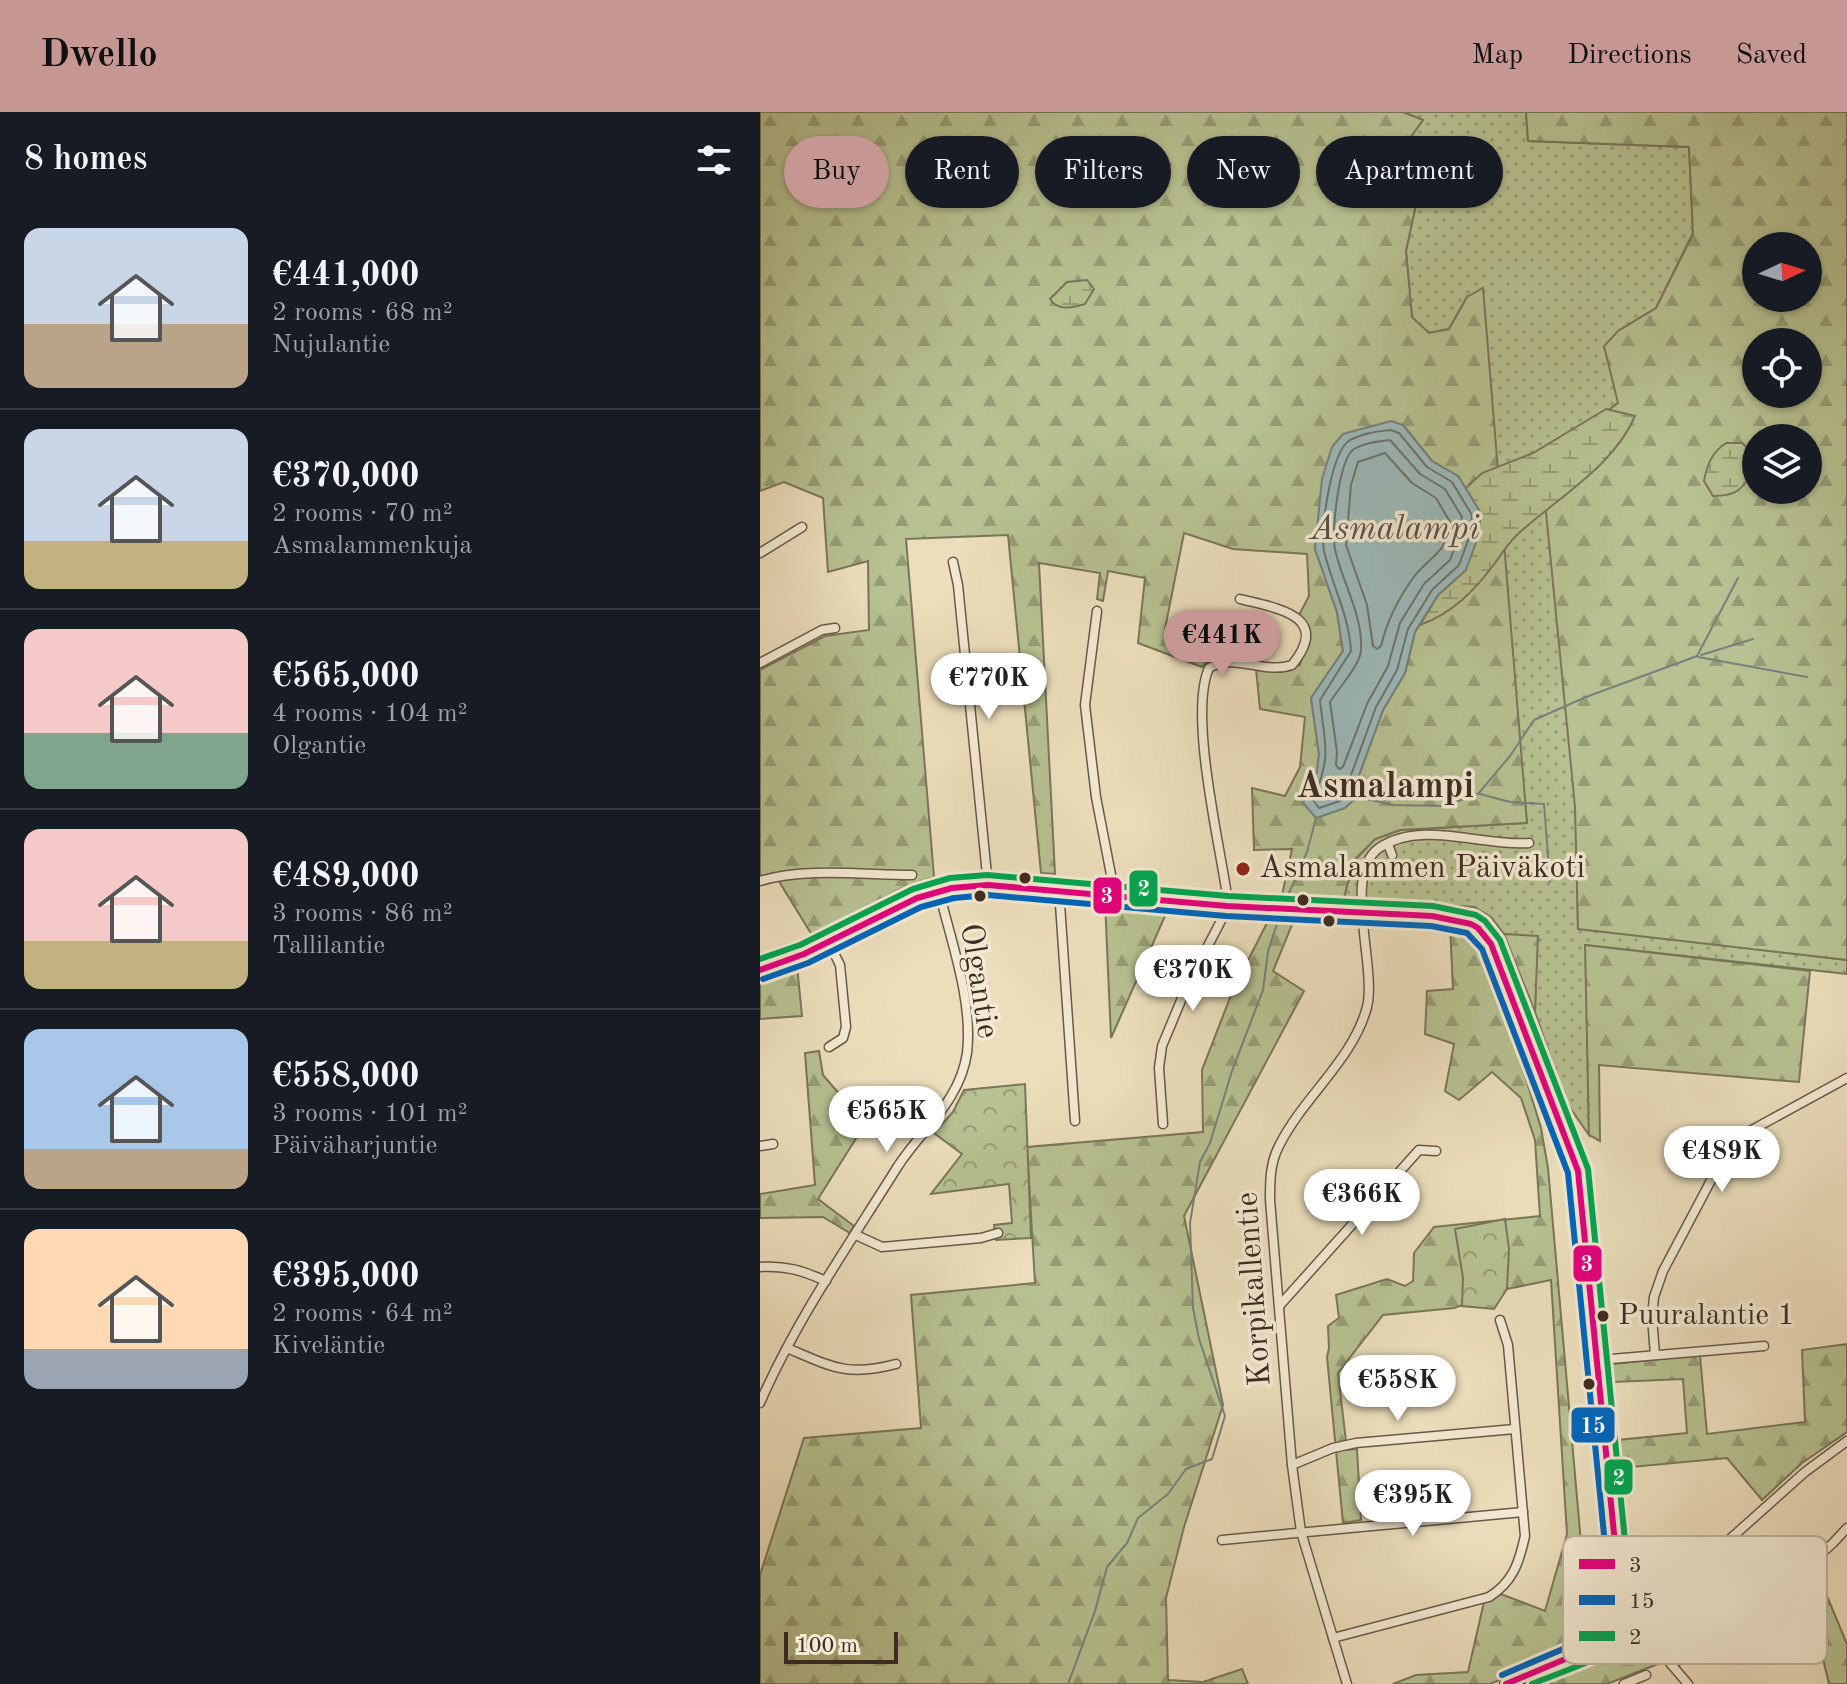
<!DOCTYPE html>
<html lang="en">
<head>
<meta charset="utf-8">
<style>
  body { margin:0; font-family:"Old Standard TT",serif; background:#242831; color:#f1f3f6; height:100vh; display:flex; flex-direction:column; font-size:30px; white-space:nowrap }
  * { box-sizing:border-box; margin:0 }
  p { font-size:26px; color:#9ea1a6 }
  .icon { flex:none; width:44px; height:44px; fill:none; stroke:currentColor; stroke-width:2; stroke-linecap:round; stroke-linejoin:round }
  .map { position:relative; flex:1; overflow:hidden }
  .drawer { display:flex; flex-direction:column; background:#171b24; width:760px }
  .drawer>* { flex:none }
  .guide { position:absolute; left:24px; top:24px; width:760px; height:72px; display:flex; gap:16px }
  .needle { width:52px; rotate:86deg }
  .fabs { position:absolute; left:982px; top:120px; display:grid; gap:16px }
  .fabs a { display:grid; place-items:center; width:80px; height:80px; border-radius:50%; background:#171b24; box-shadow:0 2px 6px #0004; font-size:40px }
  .scale { position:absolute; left:24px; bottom:20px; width:114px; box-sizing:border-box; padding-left:8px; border:4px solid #3e2c23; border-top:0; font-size:22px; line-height:28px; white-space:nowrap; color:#3e2c23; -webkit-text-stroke:6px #f3ead3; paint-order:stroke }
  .price { position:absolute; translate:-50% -68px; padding:0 18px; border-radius:28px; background:#fff; color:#222; font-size:26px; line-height:52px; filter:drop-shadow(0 2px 4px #0008) }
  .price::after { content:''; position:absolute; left:50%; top:48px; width:24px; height:18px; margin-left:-12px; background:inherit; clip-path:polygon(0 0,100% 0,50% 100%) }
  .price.active { background:#c59692; color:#111 }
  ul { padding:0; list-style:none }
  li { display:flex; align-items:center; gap:24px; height:200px; padding:0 24px }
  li+li { border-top:2px solid #363941 }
  li span { display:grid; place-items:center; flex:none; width:224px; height:160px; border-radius:16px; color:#555 }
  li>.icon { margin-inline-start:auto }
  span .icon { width:96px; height:96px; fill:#fffc; stroke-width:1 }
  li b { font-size:34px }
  h2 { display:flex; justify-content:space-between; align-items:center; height:96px; padding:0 24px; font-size:34px }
  .chip { padding:0 28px; border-radius:36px; background:#171b24; box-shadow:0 2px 6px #0004; font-size:28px; line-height:72px }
  .chip.active { background:#c59692; color:#111 }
  header { display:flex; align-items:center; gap:48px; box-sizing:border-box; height:112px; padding:0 40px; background:#c59692; color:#111 }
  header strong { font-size:38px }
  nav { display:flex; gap:44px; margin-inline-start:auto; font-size:28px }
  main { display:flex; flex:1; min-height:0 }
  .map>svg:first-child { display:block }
</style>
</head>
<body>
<header>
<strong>Dwello</strong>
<nav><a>Map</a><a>Directions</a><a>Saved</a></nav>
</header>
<main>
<section class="drawer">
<h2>8 homes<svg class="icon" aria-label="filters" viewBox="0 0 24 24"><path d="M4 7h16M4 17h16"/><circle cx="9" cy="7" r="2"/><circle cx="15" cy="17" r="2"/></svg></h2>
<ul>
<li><span style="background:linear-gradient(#c9d6e8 60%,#b9a48a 0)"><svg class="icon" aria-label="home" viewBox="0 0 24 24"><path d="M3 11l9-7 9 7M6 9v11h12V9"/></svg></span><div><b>€441,000</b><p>2 rooms · 68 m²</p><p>Nujulantie</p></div></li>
<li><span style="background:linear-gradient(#c9d6e8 70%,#c2b280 0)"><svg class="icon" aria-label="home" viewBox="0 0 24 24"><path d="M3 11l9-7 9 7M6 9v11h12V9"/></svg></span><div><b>€370,000</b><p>2 rooms · 70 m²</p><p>Asmalammenkuja</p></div></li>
<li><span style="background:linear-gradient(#f6c9c9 65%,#7fa58c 0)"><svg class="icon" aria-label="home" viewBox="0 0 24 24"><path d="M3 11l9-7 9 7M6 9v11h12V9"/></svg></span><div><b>€565,000</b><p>4 rooms · 104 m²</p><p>Olgantie</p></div></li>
<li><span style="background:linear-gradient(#f6c9c9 70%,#c2b280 0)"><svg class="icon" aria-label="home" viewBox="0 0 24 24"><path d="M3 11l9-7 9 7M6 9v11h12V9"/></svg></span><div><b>€489,000</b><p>3 rooms · 86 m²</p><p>Tallilantie</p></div></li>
<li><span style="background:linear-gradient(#a9c7e8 75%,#b9a48a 0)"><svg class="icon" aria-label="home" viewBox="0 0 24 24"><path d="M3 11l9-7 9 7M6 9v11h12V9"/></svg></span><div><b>€558,000</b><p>3 rooms · 101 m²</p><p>Päiväharjuntie</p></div></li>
<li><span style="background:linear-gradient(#ffd9b3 75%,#9aa5b1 0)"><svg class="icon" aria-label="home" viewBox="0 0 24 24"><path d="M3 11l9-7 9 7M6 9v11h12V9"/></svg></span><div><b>€395,000</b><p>2 rooms · 64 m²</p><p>Kiveläntie</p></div></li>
</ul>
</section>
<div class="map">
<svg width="1087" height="1572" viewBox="0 0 1087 1572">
  <defs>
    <pattern id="grass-dots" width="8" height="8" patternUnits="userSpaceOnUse" patternTransform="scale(2)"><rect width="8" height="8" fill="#b7c191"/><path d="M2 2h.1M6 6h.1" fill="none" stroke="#969d76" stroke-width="1.8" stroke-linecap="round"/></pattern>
    <pattern id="forest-firs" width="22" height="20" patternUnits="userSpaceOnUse" patternTransform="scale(2)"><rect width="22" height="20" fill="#b7c191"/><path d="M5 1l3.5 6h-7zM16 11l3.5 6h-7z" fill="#969d76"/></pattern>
    <pattern id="wetland-marsh" width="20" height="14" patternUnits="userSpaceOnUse" patternTransform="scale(2)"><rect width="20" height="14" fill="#b7c191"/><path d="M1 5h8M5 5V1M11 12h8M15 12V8" fill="none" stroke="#969d76"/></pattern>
    <pattern id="park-crowns" width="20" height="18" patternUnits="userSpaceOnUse" patternTransform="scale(2)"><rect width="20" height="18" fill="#b7c191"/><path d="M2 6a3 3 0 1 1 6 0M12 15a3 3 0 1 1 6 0" fill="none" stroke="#969d76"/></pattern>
  </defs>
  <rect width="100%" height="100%" fill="#ecdebc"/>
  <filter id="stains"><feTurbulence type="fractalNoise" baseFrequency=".0025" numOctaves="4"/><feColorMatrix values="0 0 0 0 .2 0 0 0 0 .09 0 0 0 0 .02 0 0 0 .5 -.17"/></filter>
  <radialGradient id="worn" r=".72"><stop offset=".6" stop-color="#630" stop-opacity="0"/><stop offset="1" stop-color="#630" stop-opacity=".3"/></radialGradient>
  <path fill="url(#grass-dots)" stroke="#7a765a" stroke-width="2" d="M643,0H766L768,29L929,35L933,121L896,196L858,219V291L810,327L818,816L1087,848V862L826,833L829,1023L806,990L775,900L777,825L744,822L731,805L714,795L584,786L593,750L615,727L640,718L767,711L707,185L689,217L669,221L652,206L646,139L655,97L640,40L663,8Z"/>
  <g fill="url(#forest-firs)" stroke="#7a765a" stroke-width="2" fill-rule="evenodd">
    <path d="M0,0H643L663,8L640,40L655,97L646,139L652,205L669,221L689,217L707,185L723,176L767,711L640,718L615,727L593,749L584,786L522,783L532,737L494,738L492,676L525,684L540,655L545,605L500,597L496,557L519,560L540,553L548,522L539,503L549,484L547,442L473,437L424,421L405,517L448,549L442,555L378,531L385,466L348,459L343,489L337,487L340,461L279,451L295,762L281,761L248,423L146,427L174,765L146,774L52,823L15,763L0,768V558L65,524L109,518L108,449L68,460L63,386L24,370L0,379ZM643,313L672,349L698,364L721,401L706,458L678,483L655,520L645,561L623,598L598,666L597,685L543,691L557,660L559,642L551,586L583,539L577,500L555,437Z"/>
    <path d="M766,0H1087V848L818,817L815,695L783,370L810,327L858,291L844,234L858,219L896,196L933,122L929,35L768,29ZM996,134H1048V186H996ZM996,230H1048V282H996ZM996,326H1048V378H996Z"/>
    <path d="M345,789L409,795L351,926Z"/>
    <path d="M511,803H536L513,859L544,879L424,1104L463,1293L424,1415L406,1486L408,1568L443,1570L482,1557L488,1572H0V1463L44,1326L161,1316L151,1183L275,1171L267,1035L443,1020L442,958L473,878Z"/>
    <path d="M690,813L706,816L718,830L759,944L781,1016L788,1056L821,1431L815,1456L819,1511L853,1509L852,1493L857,1492L862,1509L860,1517L730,1572H633L656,1563L708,1560L724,1490L741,1482L785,1499L807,1422L791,1168L747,1177L694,1196L623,1203L578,1261L587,1338L597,1337L601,1408L583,1411L567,1245L569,1236L568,1214L579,1206L576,1183L627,1167L645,1174L653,1169L654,1141L674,1115L780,1104L775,1028L761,986L732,960L699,988L685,979L694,932L665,922L667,879L693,877Z"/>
    <path d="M744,822L778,824L775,900Z"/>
    <path d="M825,833L1050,859L1039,970L839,953L840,1029L829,1023Z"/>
    <path d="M37,854L42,904L0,907V866Z"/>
    <path d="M59,939L63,963L105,1012L58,1087L94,1114L90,1121L63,1105L0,1106V1082L55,1073L45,941Z"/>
    <path d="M1087,1232V1320L1042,1351L1002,1388L967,1346L861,1356L858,1328L927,1321L923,1267L853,1270L851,1252L940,1243L947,1322L1045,1310L1042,1238Z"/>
    <path d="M1054,1453L1087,1532V1572H1069L1043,1463Z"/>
    <path d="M882,1526L903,1550L847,1572H783L868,1536Z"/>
  </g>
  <g fill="url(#wetland-marsh)" stroke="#7a765a" stroke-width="2">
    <path d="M327,168L334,177L325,192C313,195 298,200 290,187L307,170Z"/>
    <path d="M846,297L875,304C854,354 797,386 758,422C749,430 742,441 735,451C714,479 693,501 660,513L678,483L706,458L710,386L705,377L722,361L773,341Z"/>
    <path d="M966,331H982L989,337L995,357C982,377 978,384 953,384L944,369C947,353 952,340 966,331Z"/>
  </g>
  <g fill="url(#park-crowns)" stroke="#7a765a" stroke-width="2">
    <path d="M265,972L271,1126L236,1128L234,1113L252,1111L249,1072L171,1082L202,1042L174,1021L193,1000L204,978Z"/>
    <path d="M745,1107L749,1137L747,1177L734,1197L702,1194L703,1166L695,1117Z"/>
  </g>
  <path fill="#9cbaba" stroke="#76817e" stroke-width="2" d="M631,309L643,313L672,349L698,364L721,401L718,425L706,458L678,483L655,520L645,561L623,598L598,666L597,685L585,696L556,706L543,691L557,660L559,642L551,586L583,539L577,500L555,437L562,367L572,335L583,322Z"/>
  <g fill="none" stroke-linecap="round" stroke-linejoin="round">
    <g stroke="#6d736e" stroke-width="2">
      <path d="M631,318L639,321L667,355L692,370L712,403L710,423L699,453L672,478L648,517L637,558L616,595L591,663L589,681L580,689L559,696L553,688C572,642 565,635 560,588L591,539C589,503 572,473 564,439C560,418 571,339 590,328C601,322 618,319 631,318Z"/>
      <path d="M630,328L660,362L685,377L702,405L701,420L690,448L664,472L640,511L628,554L607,592L583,655L579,657L576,653L577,640L570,590C578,577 601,552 601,538C603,502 582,471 575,437C571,420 579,347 594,337C604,331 619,329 630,328Z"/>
      <path d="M625,341L652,371L676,386L690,410C686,444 670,443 653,466C638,487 627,509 621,534L617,537L613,534L607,493L586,433L591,373L598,350Z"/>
    </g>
    <g stroke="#76817e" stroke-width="2">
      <path d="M941,543L993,527"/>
      <path d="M938,545L1047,565"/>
      <path d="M720,682L750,690L784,692L790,770"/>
      <path d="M597,685L633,693L684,694L718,682L750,644L774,608L826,585L937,544L978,466"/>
      <path d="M529,781L547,740L556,706"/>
      <path d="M308,1572L335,1499L347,1455L367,1431L378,1406L408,1382L426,1357L452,1347L465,1304L439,1227L433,1196L430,1111L440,1050L450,1031L472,959L503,878L508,839L520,803"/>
    </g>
    <g stroke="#6a5849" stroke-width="11">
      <g id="street">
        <path d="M0,441L42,415"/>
        <path d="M193,450L198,473L228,773"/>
        <path d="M337,499L325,593L336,685L353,773L352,783"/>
        <path d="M0,551L62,518L75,516"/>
        <path d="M628,732L632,743"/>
        <path d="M0,769C44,755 106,763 152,763"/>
        <path d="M299,778L315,1009"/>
        <path d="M69,935L83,926L86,915L80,853L69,831"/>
        <path d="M403,1012L399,956L402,934L427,874L465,801L466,777C458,725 429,600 449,556C474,540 504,563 532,553C573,503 515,496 480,487"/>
        <path d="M0,1034L13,1032"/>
        <path d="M96,1123L122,1135L221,1126L238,1121"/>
        <path d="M0,1155C26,1153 43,1159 66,1169"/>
        <path d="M520,1193L659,1038L676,1039"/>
        <path d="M27,1236C72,1255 87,1265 136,1252"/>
        <path d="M895,1243L892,1205L894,1185L903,1159L966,1040L979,1025L1087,966"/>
        <path d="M839,1248L1004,1234"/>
        <path d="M0,1291C36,1208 90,1131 138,1054C163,1016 200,989 207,941C213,888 191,830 179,779"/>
        <path d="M532,1353L573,1336L596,1331L755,1317"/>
        <path d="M462,1428L763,1400"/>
        <path d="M573,1526L729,1485C753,1470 759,1451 765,1424L748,1233L740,1208"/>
        <path d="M911,1552L955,1530L1026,1473L1073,1431L1087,1416"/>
        <path d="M587,1572L541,1420L532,1353L510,1088C510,1069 510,1051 519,1034C543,985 593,948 607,895C617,855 582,762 619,736C662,707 722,735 769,731"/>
        <path d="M864,1572L886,1563"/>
        <path d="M928,1572L876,1511L1045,1360L1087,1329"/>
      </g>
    </g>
    <g stroke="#3e2c23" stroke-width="14">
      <path id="secondary" d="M0,858L44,842L157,786L192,776L228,773L467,794L672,804L711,812L718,816L731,832L818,1059L860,1482L876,1511L862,1523L746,1572"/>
    </g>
    <use href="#street" stroke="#f3ead3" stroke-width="8"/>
    <use href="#secondary" stroke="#f3ead3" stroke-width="11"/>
    <g stroke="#f3ead3" stroke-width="12">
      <g id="bus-1">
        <path d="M0,858L44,842L157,786L192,776L228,773L467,794L672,804L711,812L718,816L731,832L818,1059L860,1482L876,1511"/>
        <path d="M746,1572L862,1523L876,1511"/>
      </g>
    </g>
    <g stroke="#f3ead3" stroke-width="12">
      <path id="bus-2" d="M3,867L48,851L161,795L194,786L228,783L466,804L671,814L707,821L722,837L808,1061L850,1483L863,1509L857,1514L742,1563"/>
    </g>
    <g stroke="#f3ead3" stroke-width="12">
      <path id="bus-3" d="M0,847L40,833L153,777L190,766L227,763L468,784L673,794L716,803L725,809L740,828L828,1057L870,1479L886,1511C878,1536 797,1561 772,1572"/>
    </g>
    <use href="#bus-1" stroke="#e5007d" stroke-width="6"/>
    <use href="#bus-2" stroke="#0065bd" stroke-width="6"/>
    <use href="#bus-3" stroke="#00a651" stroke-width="6"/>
  </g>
  <circle fill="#8f2418" stroke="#f3ead3" stroke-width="3" cx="483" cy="757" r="8"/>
  <g fill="#3e2c23" stroke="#f3ead3" stroke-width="3">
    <circle cx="265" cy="766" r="7"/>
    <circle cx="220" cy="784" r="7"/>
    <circle cx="543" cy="788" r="7"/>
    <circle cx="569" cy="809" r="7"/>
    <circle cx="843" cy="1204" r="7"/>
    <circle cx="829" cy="1272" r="7"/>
  </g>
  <g text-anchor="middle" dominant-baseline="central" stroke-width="7" stroke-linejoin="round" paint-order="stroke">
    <g font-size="30" fill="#3e2c23" stroke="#f3ead3" text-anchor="start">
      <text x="858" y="1204">Puuralantie 1</text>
    </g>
    <g font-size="32" fill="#3e2c23" stroke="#f3ead3" text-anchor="start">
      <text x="499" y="757">Asmalammen Päiväkoti</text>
    </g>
    <g font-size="32" fill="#3e2c23" stroke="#f3ead3">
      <text transform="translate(218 869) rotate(81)">Olgantie</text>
      <text transform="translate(495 1177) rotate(-94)">Korpikallentie</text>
    </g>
    <g font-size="34" font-style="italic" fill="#565049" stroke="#f3ead3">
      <text x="635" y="418">Asmalampi</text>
    </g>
    <g font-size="36" font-weight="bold" fill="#3e2c23" stroke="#f3ead3">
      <text x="625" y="676">Asmalampi</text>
    </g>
  </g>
  <rect x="803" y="1424" width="264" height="128" rx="12" fill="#f3ead3" stroke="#bdb19e" stroke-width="2"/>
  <rect x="819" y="1447" width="36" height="10" fill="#e5007d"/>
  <rect x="819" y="1483" width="36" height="10" fill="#0065bd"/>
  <rect x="819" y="1519" width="36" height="10" fill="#00a651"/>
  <g font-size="22" fill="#3e2c23">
    <text x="869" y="1460">3</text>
    <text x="869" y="1496">15</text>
    <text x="869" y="1532">2</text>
  </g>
  <g stroke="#f3ead3" stroke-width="3">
    <rect x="368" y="757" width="31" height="39" rx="8" fill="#00a651"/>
    <rect x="332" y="764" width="31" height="39" rx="8" fill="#e5007d"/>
    <rect x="812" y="1132" width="31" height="39" rx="8" fill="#e5007d"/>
    <rect x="810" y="1294" width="46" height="38" rx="8" fill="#0065bd"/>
    <rect x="843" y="1346" width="31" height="38" rx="8" fill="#00a651"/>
  </g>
  <g font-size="22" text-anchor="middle" font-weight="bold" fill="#fff">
    <text x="384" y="784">2</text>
    <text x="347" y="791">3</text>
    <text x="827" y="1159">3</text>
    <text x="833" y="1321">15</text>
    <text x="859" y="1373">2</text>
  </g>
  <rect width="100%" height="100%" filter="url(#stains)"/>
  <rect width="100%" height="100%" fill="url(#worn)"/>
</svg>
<div class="fabs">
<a><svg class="needle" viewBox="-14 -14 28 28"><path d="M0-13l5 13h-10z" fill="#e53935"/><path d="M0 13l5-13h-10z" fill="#9ea1a6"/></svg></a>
<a><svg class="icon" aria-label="locate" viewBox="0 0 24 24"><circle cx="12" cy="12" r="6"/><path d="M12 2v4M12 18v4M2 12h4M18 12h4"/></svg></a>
<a><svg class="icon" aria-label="layers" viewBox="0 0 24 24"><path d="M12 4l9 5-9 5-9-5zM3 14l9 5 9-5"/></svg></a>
</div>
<div class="scale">100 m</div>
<b class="price active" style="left:462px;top:566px">€441K</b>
<b class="price" style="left:229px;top:609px">€770K</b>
<b class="price" style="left:433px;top:901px">€370K</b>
<b class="price" style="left:127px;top:1042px">€565K</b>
<b class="price" style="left:962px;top:1082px">€489K</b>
<b class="price" style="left:602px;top:1125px">€366K</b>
<b class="price" style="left:638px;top:1311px">€558K</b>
<b class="price" style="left:653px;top:1426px">€395K</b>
<div class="guide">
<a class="chip active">Buy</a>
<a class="chip">Rent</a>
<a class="chip">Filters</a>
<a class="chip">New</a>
<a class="chip">Apartment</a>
</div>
</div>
</main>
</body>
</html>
